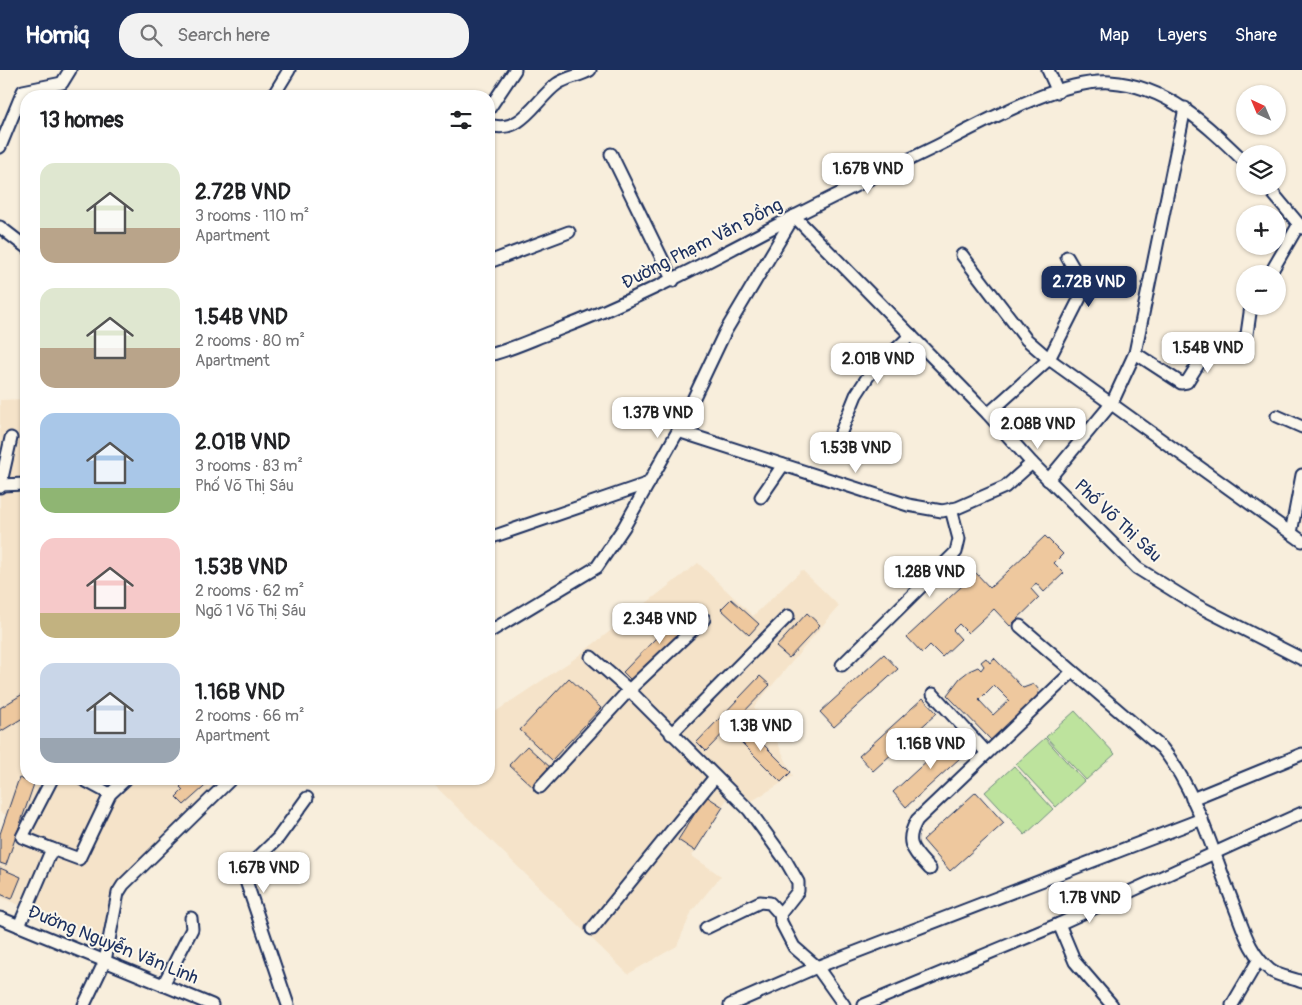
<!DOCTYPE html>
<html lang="en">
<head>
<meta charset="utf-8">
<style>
  body { margin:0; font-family:Pangolin,sans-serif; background:#f2f2f2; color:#202124; height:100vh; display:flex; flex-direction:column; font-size:19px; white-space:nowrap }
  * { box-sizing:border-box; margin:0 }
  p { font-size:16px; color:#757577 }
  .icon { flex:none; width:28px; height:28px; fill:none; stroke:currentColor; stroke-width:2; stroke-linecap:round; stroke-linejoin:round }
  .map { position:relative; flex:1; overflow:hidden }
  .sheet { position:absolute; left:20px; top:20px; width:475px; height:695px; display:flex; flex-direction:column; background:#fff; border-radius:20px; box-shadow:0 1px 4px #0004 }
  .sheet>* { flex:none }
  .needle { width:32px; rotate:316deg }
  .buttons { position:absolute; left:1236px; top:15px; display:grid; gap:10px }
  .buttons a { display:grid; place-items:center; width:50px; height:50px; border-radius:50%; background:#fff; box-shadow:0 1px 4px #0004; font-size:25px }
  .price { position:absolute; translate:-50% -42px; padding:0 11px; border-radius:10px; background:#fff; color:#222; font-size:16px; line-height:32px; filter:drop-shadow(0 1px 2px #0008) }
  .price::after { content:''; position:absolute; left:50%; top:30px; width:15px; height:11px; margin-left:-8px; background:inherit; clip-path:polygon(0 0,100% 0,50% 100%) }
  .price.on { background:#1b2f5e; color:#fff }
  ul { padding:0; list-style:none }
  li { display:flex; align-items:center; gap:15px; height:125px; padding:0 20px }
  li span { display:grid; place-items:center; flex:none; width:140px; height:100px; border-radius:15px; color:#555 }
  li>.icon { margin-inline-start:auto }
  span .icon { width:60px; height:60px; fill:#fffc; stroke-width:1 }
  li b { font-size:21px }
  h2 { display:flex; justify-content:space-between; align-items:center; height:60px; padding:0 20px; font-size:21px }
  header { display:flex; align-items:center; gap:30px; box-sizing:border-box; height:70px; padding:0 25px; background:#1b2f5e; color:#fff }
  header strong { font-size:24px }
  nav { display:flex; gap:28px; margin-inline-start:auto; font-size:18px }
  .search { width:350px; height:45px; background:#f2f2f2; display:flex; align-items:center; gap:12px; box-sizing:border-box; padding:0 18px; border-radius:20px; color:#757577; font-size:19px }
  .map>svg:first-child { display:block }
</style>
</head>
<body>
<header>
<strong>Homiq</strong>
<div class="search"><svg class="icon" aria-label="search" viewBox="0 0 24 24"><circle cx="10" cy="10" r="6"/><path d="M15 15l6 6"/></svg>Search here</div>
<nav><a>Map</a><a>Layers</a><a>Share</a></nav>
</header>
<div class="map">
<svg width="1302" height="935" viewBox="0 0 1302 935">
  <rect width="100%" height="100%" fill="#f8eedc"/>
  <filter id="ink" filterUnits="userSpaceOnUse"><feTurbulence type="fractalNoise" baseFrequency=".02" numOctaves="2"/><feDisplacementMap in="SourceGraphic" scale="10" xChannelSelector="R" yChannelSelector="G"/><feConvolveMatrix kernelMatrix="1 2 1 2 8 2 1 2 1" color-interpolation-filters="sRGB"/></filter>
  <g filter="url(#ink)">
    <g fill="#f5e3c9">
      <path d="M26,329V709H226L120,810L109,828L102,870L0,827V765L9,747L0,742V330Z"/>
      <path d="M698,493L753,546L802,500L839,536L754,637L773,663L793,706L737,740L727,729L692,786L721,806L692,841L677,876L628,904L428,709H489V646L574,589Z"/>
    </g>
    <g fill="#bde39d" stroke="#6c897e">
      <path d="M1075,641L1115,684L1086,710L1046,667Z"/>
      <path d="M1045,668L1084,711L1056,737L1016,694Z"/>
      <path d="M1014,696L1053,739L1025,765L985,722Z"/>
    </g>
    <g fill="#eec89e" stroke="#1b2f5e" fill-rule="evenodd">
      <path d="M1045,466L1063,484L1054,493L1064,503L1044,522L1036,513L1031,519L1039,528L1010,556L994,539L968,563L959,554L953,560L961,569L942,587L930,575L922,583L907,567L976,503L990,518Z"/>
      <path d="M731,529L759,554L749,565L721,539Z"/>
      <path d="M686,537L696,547L633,612L623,602Z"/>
      <path d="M807,543L820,555L789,588L776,577Z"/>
      <path d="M884,584L898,599L834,657L820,642Z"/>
      <path d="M986,588L990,593L994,588L1023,618L1034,614L1039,620L1036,629L992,671L947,625L960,608L969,601L978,597L981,600L984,596L981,592ZM994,615L1009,630L993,645L979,630Z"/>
      <path d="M760,606L770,615L706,681L697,672Z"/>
      <path d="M569,608L601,638L552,690L520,660Z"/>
      <path d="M26,622V646L0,662V638Z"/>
      <path d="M923,628L937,643L873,701L859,686Z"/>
      <path d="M741,652L791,702L781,712L731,662Z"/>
      <path d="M956,664L970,679L906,737L893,722Z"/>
      <path d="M527,676L552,699L534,718L509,695Z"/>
      <path d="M19,708L34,714L6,795L0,793V764Z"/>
      <path d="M188,709H213L184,735L176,727L183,720L180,717Z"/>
      <path d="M976,722L1004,753L950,801L923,770Z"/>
      <path d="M706,726L723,737L695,781L678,770Z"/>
      <path d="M0,798L21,807L12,829L0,824Z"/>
    </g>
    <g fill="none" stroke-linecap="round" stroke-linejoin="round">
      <g stroke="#1b2f5e" stroke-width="15">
        <g id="minor">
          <path d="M1048,0L1058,22"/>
          <path d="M273,26L289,0"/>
          <path d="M489,39L515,0"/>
          <path d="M489,55C522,65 535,30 557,14C567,7 580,6 590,0"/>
          <path d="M0,77L23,21L62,13L70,0"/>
          <path d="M611,84L673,211"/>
          <path d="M1267,116L1302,158"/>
          <path d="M0,157L26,177"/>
          <path d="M962,185L1026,269L1049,289L1085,218L1067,187"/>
          <path d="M489,192L569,162"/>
          <path d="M1270,204L1299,154"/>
          <path d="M1135,283L1181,313L1187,312L1202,288L1210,281L1241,273L1247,264L1251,236"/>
          <path d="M489,285C510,280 531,270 552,262C627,234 696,198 766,161C821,132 877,105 933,78C979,55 1058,9 1110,12C1167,16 1206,54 1245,92"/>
          <path d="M988,344L1049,289L1302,471"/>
          <path d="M1277,346L1302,357"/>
          <path d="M678,361L908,435L942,441L957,438L1005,417L1032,393"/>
          <path d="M841,362L856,325L869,305L911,265"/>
          <path d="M1048,410L1112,333L1135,283L1185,38"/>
          <path d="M0,415L26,414"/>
          <path d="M0,417L11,368"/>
          <path d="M761,427L783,395"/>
          <path d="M1291,463L1302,405"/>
          <path d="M489,468L649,413"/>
          <path d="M1020,556L1162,678C1197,721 1214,786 1235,838C1244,861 1250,884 1270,900C1277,906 1293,908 1302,912"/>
          <path d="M489,562L597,497L624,457L678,361L725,262L794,146L988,344L1032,393L1137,498L1198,536L1302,589"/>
          <path d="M591,587L629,620L749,740L786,791L798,812V821L780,844L781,852L794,877L817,897L844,935"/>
          <path d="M842,595L956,482L959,469L951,439"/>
          <path d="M933,624L987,683"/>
          <path d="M671,664L788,546"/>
          <path d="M52,709L22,767L52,779"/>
          <path d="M82,709L110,724"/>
          <path d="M540,717L629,620L704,549"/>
          <path d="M1192,729L1302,684"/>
          <path d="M930,799C914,781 903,774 917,750L1072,602"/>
          <path d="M0,848L212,935"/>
          <path d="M1059,854L1075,892L1112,935"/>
          <path d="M19,856L52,779L79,789L110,724L126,709"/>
          <path d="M706,858L760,832L770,833L780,844"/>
          <path d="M592,859L715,707"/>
          <path d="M163,915L192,859L191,848"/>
          <path d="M84,935L105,891L118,823L123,815L231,709"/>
          <path d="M288,935L245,808V800L278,768L307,728"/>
          <path d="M730,935L817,897L1202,749"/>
          <path d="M864,935L1059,854L1302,743"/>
          <path d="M1232,935L1259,889"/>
        </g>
      </g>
      <use href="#minor" stroke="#fbf7ec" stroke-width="11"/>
    </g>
  </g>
  <g text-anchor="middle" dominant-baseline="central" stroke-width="4" stroke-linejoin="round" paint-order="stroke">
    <g font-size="18" fill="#1b2f5e" stroke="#fbf7ec">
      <text transform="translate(702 174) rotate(-27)">Đường Phạm Văn Đồng</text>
      <text transform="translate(1118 451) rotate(43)">Phố Võ Thị Sáu</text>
      <text transform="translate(113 875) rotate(22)">Đường Nguyễn Văn Linh</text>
    </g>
  </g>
</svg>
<div class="buttons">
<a><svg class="needle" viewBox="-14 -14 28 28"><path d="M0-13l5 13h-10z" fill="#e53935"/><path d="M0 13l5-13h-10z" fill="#757577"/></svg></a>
<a><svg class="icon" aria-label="layers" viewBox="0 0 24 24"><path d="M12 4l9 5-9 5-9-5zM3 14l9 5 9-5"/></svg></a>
<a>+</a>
<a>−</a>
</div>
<b class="price" style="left:868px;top:125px">1.67B VND</b>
<b class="price on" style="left:1089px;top:238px">2.72B VND</b>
<b class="price" style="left:1208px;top:304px">1.54B VND</b>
<b class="price" style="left:878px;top:315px">2.01B VND</b>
<b class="price" style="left:658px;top:369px">1.37B VND</b>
<b class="price" style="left:1038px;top:380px">2.08B VND</b>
<b class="price" style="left:856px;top:404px">1.53B VND</b>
<b class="price" style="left:930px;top:528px">1.28B VND</b>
<b class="price" style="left:660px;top:575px">2.34B VND</b>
<b class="price" style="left:761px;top:682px">1.3B VND</b>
<b class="price" style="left:931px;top:700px">1.16B VND</b>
<b class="price" style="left:264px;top:824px">1.67B VND</b>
<b class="price" style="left:1090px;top:854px">1.7B VND</b>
<section class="sheet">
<h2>13 homes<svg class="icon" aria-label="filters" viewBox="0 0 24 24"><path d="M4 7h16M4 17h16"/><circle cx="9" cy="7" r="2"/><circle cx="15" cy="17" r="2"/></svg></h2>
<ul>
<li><span style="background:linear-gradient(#dfe7d0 65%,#b9a48a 0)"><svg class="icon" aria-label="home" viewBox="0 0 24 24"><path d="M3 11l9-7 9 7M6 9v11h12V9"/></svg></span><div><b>2.72B VND</b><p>3 rooms · 110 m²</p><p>Apartment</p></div></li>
<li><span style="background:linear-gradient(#dfe7d0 60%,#b9a48a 0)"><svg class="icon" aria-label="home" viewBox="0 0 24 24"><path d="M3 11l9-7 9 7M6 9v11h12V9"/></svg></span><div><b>1.54B VND</b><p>2 rooms · 80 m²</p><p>Apartment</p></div></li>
<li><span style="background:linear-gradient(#a9c7e8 75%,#8fb573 0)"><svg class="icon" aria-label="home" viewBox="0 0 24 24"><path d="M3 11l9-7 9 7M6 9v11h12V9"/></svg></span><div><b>2.01B VND</b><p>3 rooms · 83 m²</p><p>Phố Võ Thị Sáu</p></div></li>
<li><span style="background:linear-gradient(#f6c9c9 75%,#c2b280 0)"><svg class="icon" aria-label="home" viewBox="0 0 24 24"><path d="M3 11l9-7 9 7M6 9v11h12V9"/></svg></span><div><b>1.53B VND</b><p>2 rooms · 62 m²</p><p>Ngõ 1 Võ Thị Sáu</p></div></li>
<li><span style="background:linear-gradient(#c9d6e8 75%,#9aa5b1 0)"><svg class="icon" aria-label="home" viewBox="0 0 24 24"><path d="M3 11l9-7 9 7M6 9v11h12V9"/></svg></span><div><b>1.16B VND</b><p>2 rooms · 66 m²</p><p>Apartment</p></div></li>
</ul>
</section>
</div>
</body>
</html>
